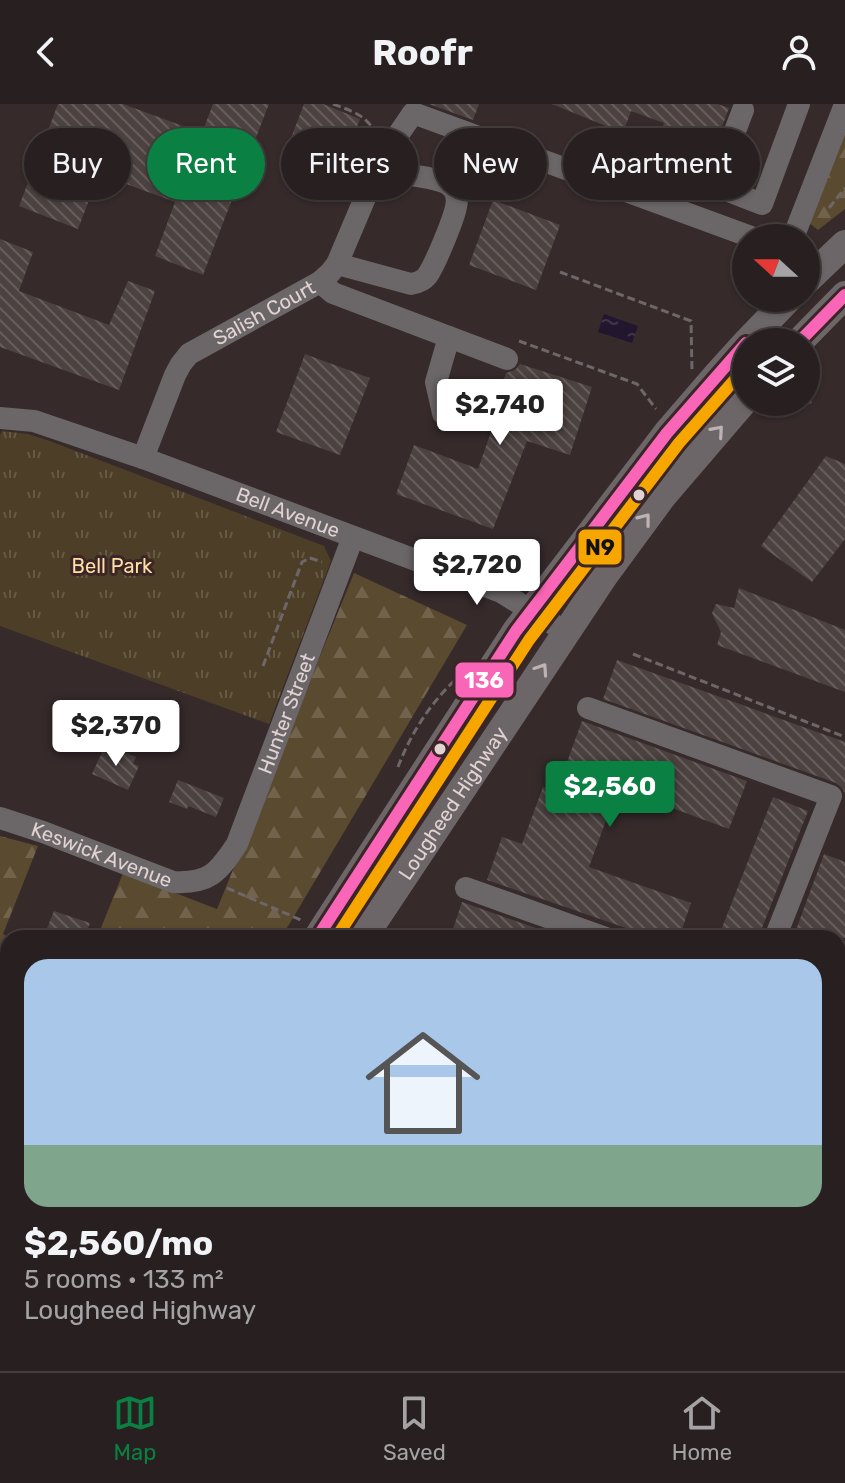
<!DOCTYPE html>
<html lang="en">
<head>
<meta charset="utf-8">
<style>
  body { margin:0; font-family:Rubik,sans-serif; background:#302829; color:#f1f3f6; height:100vh; display:flex; flex-direction:column; font-size:30px; white-space:nowrap }
  * { box-sizing:border-box; margin:0 }
  p { font-size:26px; color:#a5a3a5 }
  .icon { flex:none; width:44px; height:44px; fill:none; stroke:currentColor; stroke-width:2; stroke-linecap:round; stroke-linejoin:round }
  .map { position:relative; flex:1; overflow:hidden }
  .sheet { position:absolute; left:0px; top:826px; width:846px; height:442px; display:flex; flex-direction:column; background:#282020; border-radius:24px 24px 0 0; box-shadow:0 2px 6px #0004,0 0 0 2px #443e3e }
  .sheet>* { flex:none }
  .guide { position:absolute; left:24px; top:24px; width:798px; height:72px; display:flex; gap:16px }
  .needle { width:52px; rotate:291deg }
  .controls { position:absolute; left:732px; top:120px; display:grid; gap:16px }
  .controls a { display:grid; place-items:center; width:88px; height:88px; border-radius:50%; background:#282020; box-shadow:0 2px 6px #0004,0 0 0 2px #443e3e; font-size:40px }
  .price { position:absolute; translate:-50% -68px; padding:0 18px; border-radius:8px; background:#fff; color:#222; font-size:26px; line-height:52px; filter:drop-shadow(0 2px 4px #0008) }
  .price::after { content:''; position:absolute; left:50%; top:48px; width:24px; height:18px; margin-left:-12px; background:inherit; clip-path:polygon(0 0,100% 0,50% 100%) }
  .price.selected { background:#0b8043; color:#fff }
  ul { padding:0; list-style:none }
  li { display:grid; align-content:center; gap:16px; height:424px; padding:0 24px }
  li+li { border-top:2px solid #443e3e }
  li span { display:grid; place-items:center; height:248px; border-radius:24px; color:#555 }
  li>.icon { margin-inline-start:auto }
  span .icon { width:144px; height:144px; fill:#fffc; stroke-width:1 }
  li b { font-size:34px }
  .pill { padding:0 28px; border-radius:36px; background:#282020; box-shadow:0 2px 6px #0004,0 0 0 2px #443e3e; font-size:28px; line-height:72px }
  .pill.selected { background:#0b8043; color:#fff }
  header { display:flex; justify-content:space-between; align-items:center; height:104px; padding:0 24px; background:#282020; font-size:36px; font-weight:700 }
  .menu { display:flex; justify-content:space-around; align-items:center; height:112px; border-top:2px solid #443e3e; background:#282020; font-size:22px; color:#a5a3a5 }
  .menu a { display:grid; justify-items:center; gap:4px }
  .menu .selected { color:#0b8043 }
  .map>svg:first-child { display:block }
</style>
</head>
<body>
<header><svg class="icon" aria-label="back" viewBox="0 0 24 24"><path d="M15 5l-7 7 7 7"/></svg>Roofr<svg class="icon" aria-label="person" viewBox="0 0 24 24"><circle cx="12" cy="8" r="4"/><path d="M4 21q1-7 8-7t8 7"/></svg></header>
<div class="map">
<svg width="845" height="1267" viewBox="0 0 845 1267">
  <defs>
    <pattern id="forest-firs" width="22" height="20" patternUnits="userSpaceOnUse" patternTransform="scale(2)"><rect width="22" height="20" fill="#5a4a2f"/><path d="M5 1l3.5 6h-7zM16 11l3.5 6h-7z" fill="#71634c"/></pattern>
    <pattern id="park-tufts" width="24" height="20" patternUnits="userSpaceOnUse" patternTransform="scale(2)"><rect width="24" height="20" fill="#4d3f27"/><path d="M3 7l-1-3M5 7V3M7 7l1-3M15 17l-1-3M17 17v-4M19 17l1-3" fill="none" stroke="#665a45"/></pattern>
    <pattern id="water-ripples" width="26" height="14" patternUnits="userSpaceOnUse" patternTransform="scale(2)"><rect width="26" height="14" fill="#21162e"/><path d="M2 4q2-2 4 0t4 0M15 11q2-2 4 0t4 0" fill="none" stroke="#41374b"/></pattern>
    <pattern id="building-back-hatch" width="6" height="6" patternUnits="userSpaceOnUse" patternTransform="scale(2)"><rect width="6" height="6" fill="#4c4341"/><path d="M-1 5l2 2M0 0l6 6M5-1l2 2" fill="none" stroke="#665d5c"/></pattern>
  </defs>
  <rect width="100%" height="100%" fill="#362a2b"/>
  <g fill="#4d3f27">
    <path d="M0,928L8,929V1127L0,1120Z"/>
    <path d="M485,1260H771L790,1267H498Z"/>
  </g>
  <g fill="url(#forest-firs)">
    <path d="M845,14V105L818,126L809,119Z"/>
    <path d="M354,469L467,521L281,834H97L123,769L217,805Z"/>
    <path d="M0,732L38,742L3,830L10,834H8V929L0,927Z"/>
    <path d="M0,1120L8,1127V1218L0,1226Z"/>
    <path d="M838,1250L845,1259V1267H790L771,1260H838Z"/>
    <path d="M119,1260H485L498,1267H114Z"/>
  </g>
  <path fill="url(#park-tufts)" d="M2,327L28,330L47,336L324,442L331,457L269,620L0,522V331Z"/>
  <path fill="url(#water-ripples)" d="M604,210L638,222L632,239L598,228Z"/>
  <g fill="url(#building-back-hatch)">
    <path d="M58,0H123L202,29L213,0H269L203,171L155,152L175,98L99,70L78,125L19,102Z"/>
    <path d="M304,0H323L360,15L339,69L286,47Z"/>
    <path d="M429,0H479L473,16Z"/>
    <path d="M552,0H717L729,4L716,39L697,32L688,56L655,44L664,19L631,7L623,29Z"/>
    <path d="M493,96L560,121L536,186L469,161Z"/>
    <path d="M0,135L33,148L19,187L109,221L128,177L155,187L119,286L0,243Z"/>
    <path d="M305,250L370,274L340,351L276,328Z"/>
    <path d="M520,260L592,283L570,351L527,337L493,425L396,390L414,341L478,365L492,325L488,324L506,269L515,266Z"/>
    <path d="M826,352L845,360V435L812,478L761,442Z"/>
    <path d="M739,484L845,526V588L717,541L721,528L712,509L716,500L734,504Z"/>
    <path d="M617,556L845,638V689L841,683L836,679L603,595Z"/>
    <path d="M582,617L747,677L729,725L618,684L589,763L691,799L679,834H655L487,776L502,733L522,740L543,683L556,688Z"/>
    <path d="M104,644L118,650L120,646L136,653L133,660L139,662L128,686L92,670Z"/>
    <path d="M178,676L224,694L216,713L188,702L187,705L169,698Z"/>
    <path d="M773,693L808,707L758,834H718Z"/>
    <path d="M824,750L845,758V834H793Z"/>
    <path d="M462,798L558,832L557,834H450Z"/>
    <path d="M54,807L90,819L84,834H43Z"/>
  </g>
  <g fill="none" stroke-linecap="round" stroke-linejoin="round">
    <g stroke="#6d6769" stroke-width="3" stroke-dasharray="8 4" stroke-linecap="butt">
      <path d="M333,0C351,7 365,10 375,28"/>
      <path d="M829,104L845,84"/>
      <path d="M560,168L691,217L692,266"/>
      <path d="M519,237L637,280L656,305"/>
      <path d="M806,294L811,299"/>
      <path d="M633,550L845,633"/>
      <path d="M263,562L302,458L310,454L322,458"/>
      <path d="M398,663C410,631 429,601 454,577"/>
      <path d="M227,784L301,816"/>
    </g>
    <g stroke="#6b6668" stroke-width="22">
      <path d="M589,72L626,48L669,64"/>
      <path d="M714,82L743,6"/>
      <path d="M637,90L669,64L762,100L799,0"/>
      <path d="M793,134L844,3"/>
      <path d="M337,160L411,180C417,179 423,177 427,172C435,161 453,117 456,103C458,95 456,86 449,81C439,73 393,69 377,66"/>
      <path d="M320,178L333,189L449,233L436,278L443,309"/>
      <path d="M449,233L507,255"/>
      <path id="s1" d="M0,314L34,317L143,354L501,488L566,528"/>
      <path id="s2" d="M143,354L175,271L181,260L189,250L320,178L330,169L337,160L381,56L413,9L754,134"/>
      <path d="M588,604L831,692L775,834"/>
      <path id="s3" d="M0,714L43,728L173,778C209,780 218,769 237,740L353,433"/>
      <path d="M466,784L606,834"/>
      <path d="M838,921L845,924"/>
      <path d="M838,964L845,946"/>
      <path d="M838,1042L845,1045"/>
      <path d="M838,1209L845,1221"/>
    </g>
    <g stroke="#6d6668" stroke-width="28">
      <path d="M806,177L845,140"/>
      <path d="M747,238L789,194"/>
      <path d="M799,238L845,191"/>
      <path d="M317,834L516,527L667,329L717,271L746,239"/>
      <path id="s4" d="M363,834L604,472L662,393L746,295"/>
      <path d="M46,1267L50,1260"/>
      <path d="M81,1267L85,1260"/>
    </g>
    <g stroke="#3b2527" stroke-width="18">
      <g id="bus-1">
        <path d="M799,238L845,191"/>
        <path d="M317,834L516,527L667,329L746,239"/>
      </g>
    </g>
    <g stroke="#3b2527" stroke-width="18">
      <path id="bus-2" d="M336,834L529,536L679,339L746,263"/>
    </g>
    <use href="#bus-1" stroke="#fa66b7" stroke-width="12"/>
    <use href="#bus-2" stroke="#f7a600" stroke-width="12"/>
  </g>
  <defs><path id="oneway-chevron" d="M-2-3.5L2.5 0L-2 3.5" fill="none" stroke-width="1.6" stroke-linecap="round" stroke-linejoin="round" transform="scale(2)"/></defs>
  <g stroke="#beb2b3">
    <use href="#oneway-chevron" transform="translate(718 327) rotate(-49)"/>
    <use href="#oneway-chevron" transform="translate(645 415) rotate(-52)"/>
    <use href="#oneway-chevron" transform="translate(542 565) rotate(-56)"/>
  </g>
  <g fill="#e1d2d3" stroke="#3b2527" stroke-width="3">
    <circle cx="639" cy="391" r="7"/>
    <circle cx="440" cy="645" r="7"/>
  </g>
  <g text-anchor="middle" dominant-baseline="central" stroke-width="6" stroke-linejoin="round" paint-order="stroke">
    <g font-size="20" fill="#e1d2d3" stroke="#3b2527">
      <text stroke="none"><textPath href="#s2" startOffset="200">Salish Court</textPath></text>
      <text stroke="none"><textPath href="#s1" startOffset="304">Bell Avenue</textPath></text>
      <text stroke="none"><textPath href="#s3" startOffset="404">Hunter Street</textPath></text>
      <text stroke="none"><textPath href="#s4" startOffset="162">Lougheed Highway</textPath></text>
      <text stroke="none"><textPath href="#s3" startOffset="108">Keswick Avenue</textPath></text>
    </g>
    <g font-size="20" fill="#fedfa5" stroke="#3b2527">
      <text x="112" y="462">Bell Park</text>
    </g>
  </g>
  <g stroke="#3b2527" stroke-width="3">
    <rect x="577" y="424" width="46" height="38" rx="8" fill="#f7a600"/>
    <rect x="454" y="557" width="61" height="38" rx="8" fill="#fa66b7"/>
  </g>
  <g font-size="22" text-anchor="middle" font-weight="bold" fill="#fff">
    <text x="484" y="584">136</text>
  </g>
  <g font-size="22" text-anchor="middle" font-weight="bold" fill="#111">
    <text x="600" y="451">N9</text>
  </g>
</svg>
<div class="controls">
<a><svg class="needle" viewBox="-14 -14 28 28"><path d="M0-13l5 13h-10z" fill="#e53935"/><path d="M0 13l5-13h-10z" fill="#a5a3a5"/></svg></a>
<a><svg class="icon" aria-label="layers" viewBox="0 0 24 24"><path d="M12 4l9 5-9 5-9-5zM3 14l9 5 9-5"/></svg></a>
</div>
<b class="price" style="left:500px;top:343px">$2,740</b>
<b class="price" style="left:477px;top:503px">$2,720</b>
<b class="price" style="left:116px;top:664px">$2,370</b>
<b class="price selected" style="left:610px;top:725px">$2,560</b>
<div class="guide">
<a class="pill">Buy</a>
<a class="pill selected">Rent</a>
<a class="pill">Filters</a>
<a class="pill">New</a>
<a class="pill">Apartment</a>
</div>
<section class="sheet">
<ul>
<li><span style="background:linear-gradient(#a9c7e8 75%,#7fa58c 0)"><svg class="icon" aria-label="home" viewBox="0 0 24 24"><path d="M3 11l9-7 9 7M6 9v11h12V9"/></svg></span><div><b>$2,560/mo</b><p>5 rooms · 133 m²</p><p>Lougheed Highway</p></div></li>
</ul>
</section>
</div>
<nav class="menu">
<a class="selected"><svg class="icon" aria-label="map" viewBox="0 0 24 24"><path d="M3 6l6-2 6 2 6-2v14l-6 2-6-2-6 2zM9 4v14M15 6v14"/></svg>Map</a>
<a><svg class="icon" aria-label="saved" viewBox="0 0 24 24"><path d="M7 4h10v16l-5-4-5 4z"/></svg>Saved</a>
<a><svg class="icon" aria-label="home" viewBox="0 0 24 24"><path d="M3 11l9-7 9 7M6 9v11h12V9"/></svg>Home</a>
</nav>
</body>
</html>
